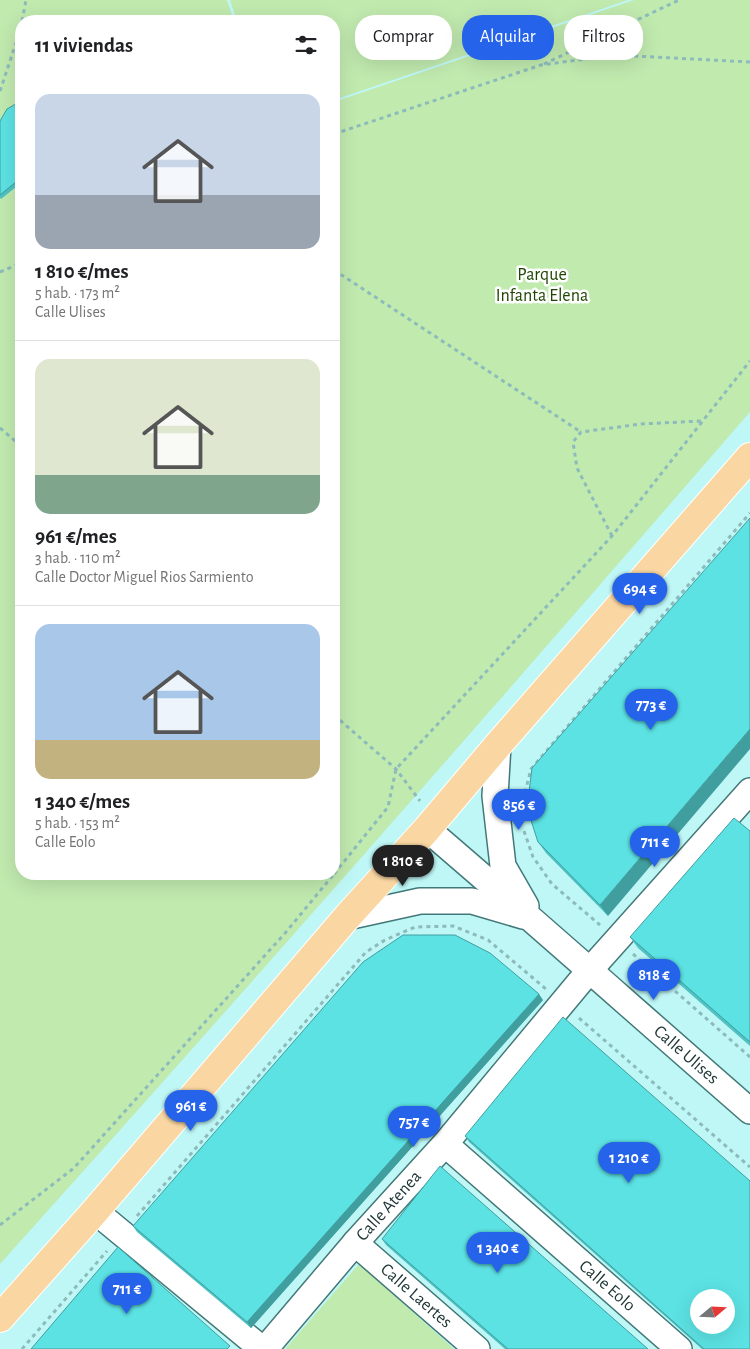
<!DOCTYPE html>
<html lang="es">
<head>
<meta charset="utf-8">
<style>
  body { margin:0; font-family:"Alegreya Sans",sans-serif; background:#f2f2f2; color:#202124; height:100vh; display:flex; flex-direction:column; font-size:19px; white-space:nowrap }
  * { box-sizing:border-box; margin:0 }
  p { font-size:16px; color:#757577 }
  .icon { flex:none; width:28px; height:28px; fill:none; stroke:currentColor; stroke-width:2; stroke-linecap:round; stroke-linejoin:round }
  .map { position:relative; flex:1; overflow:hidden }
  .drawer { position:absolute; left:15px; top:15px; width:325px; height:865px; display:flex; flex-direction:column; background:#fff; border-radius:20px; box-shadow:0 5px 20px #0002 }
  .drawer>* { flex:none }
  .top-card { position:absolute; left:355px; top:15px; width:320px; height:45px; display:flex; gap:10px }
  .needle { width:32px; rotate:71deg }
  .controls { position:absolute; left:690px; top:1289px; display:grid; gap:10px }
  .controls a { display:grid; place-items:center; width:45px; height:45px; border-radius:50%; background:#fff; box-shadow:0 5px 20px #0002; font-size:25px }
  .price { position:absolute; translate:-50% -42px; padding:0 11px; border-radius:18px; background:#2563eb; color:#fff; font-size:16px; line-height:32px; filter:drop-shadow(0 1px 2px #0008) }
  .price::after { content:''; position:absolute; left:50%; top:30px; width:15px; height:11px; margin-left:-8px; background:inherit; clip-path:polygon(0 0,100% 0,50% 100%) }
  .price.active { background:#222; color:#fff }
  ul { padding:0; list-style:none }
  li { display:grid; align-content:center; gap:10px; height:265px; padding:0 20px }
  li+li { border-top:1px solid #e0e0e0 }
  li span { display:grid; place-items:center; height:155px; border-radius:15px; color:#555 }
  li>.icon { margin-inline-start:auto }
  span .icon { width:90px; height:90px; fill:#fffc; stroke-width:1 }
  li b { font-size:21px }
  h2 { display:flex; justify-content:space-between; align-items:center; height:60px; padding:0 20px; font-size:21px }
  .tag { padding:0 18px; border-radius:20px; background:#fff; box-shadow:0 5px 20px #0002; font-size:18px; line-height:45px }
  .tag.active { background:#2563eb; color:#fff }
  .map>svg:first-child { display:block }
</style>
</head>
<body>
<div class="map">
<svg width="750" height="1349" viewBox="0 0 750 1349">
  <rect width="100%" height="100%" fill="#bff7f7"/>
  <g fill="#c1eaaf">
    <path d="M0,0H227L234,21H21V874H334V102L634,0H750V412C502,698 253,983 0,1264Z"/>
    <path d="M230,0H628L334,100V21H237Z"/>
    <path d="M359,1264L454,1349H285Z"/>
  </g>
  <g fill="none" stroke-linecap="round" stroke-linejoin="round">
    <g stroke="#437878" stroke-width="28">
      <g id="minor">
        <path d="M498,745L495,796L503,866L526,906"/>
        <path d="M427,829C536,922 642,1017 750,1111"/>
        <path d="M347,917L420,901H472L523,916"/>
        <path d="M445,1144L679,1349"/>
        <path d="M95,1211L262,1349"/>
        <path d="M355,1243L477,1349"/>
        <path d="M265,1349L355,1243L445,1144L589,971L750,791"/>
      </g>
    </g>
    <g stroke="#fff" stroke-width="30">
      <path id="major" d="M0,1318L95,1211L347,917L427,829L498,745L750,457"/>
    </g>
    <g stroke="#8dbbbb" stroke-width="3" stroke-dasharray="4 4" stroke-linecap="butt">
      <path d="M22,21L26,0"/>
      <path d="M544,64L679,0"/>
      <path d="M0,91L21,28"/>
      <path d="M334,134L541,65L615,55L750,62"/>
      <path d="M334,270L581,432"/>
      <path d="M0,272L21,263"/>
      <path d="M0,428L21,446"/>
      <path d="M612,536L577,468L573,442L581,432L641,424L701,421"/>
      <path d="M334,715L396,769L420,801"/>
      <path d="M521,808L531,769L750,513"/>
      <path d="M524,831L533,857L552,884L600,925"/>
      <path d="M334,874L388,807L396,769L612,536L750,361"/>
      <path d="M633,954L750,1057"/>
      <path d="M579,1018L750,1167"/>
      <path d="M137,1216L366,952L385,940L415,927L453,926L488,940L546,989"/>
      <path d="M0,1225L74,1168L286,932L334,874"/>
      <path d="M22,1349L107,1251"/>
    </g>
    <use href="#minor" stroke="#fff" stroke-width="25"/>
    <use href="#major" stroke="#fad7a2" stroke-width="28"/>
  </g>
  <g fill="#4fc2c3">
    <path d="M21,101V183L1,199L0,198V121Z"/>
    <path d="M532,768L608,916L546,853L538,842Z"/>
    <path d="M750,831V1046L638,948L630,937Z"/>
    <path d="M543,1000L251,1328L137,1232L133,1226Z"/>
    <path d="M465,1136L750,1349H702L469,1142Z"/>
    <path d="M382,1239L648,1349H505L386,1245Z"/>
  </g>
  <g fill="#409e9f">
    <path d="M750,729V749L608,916L600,905Z"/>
    <path d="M539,994L543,1000L251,1328L247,1322Z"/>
  </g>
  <g fill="#5ce2e3" stroke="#409e9f" fill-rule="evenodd">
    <path d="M21,101V178L0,195V121L7,109Z"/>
    <path d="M750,518V729L600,905L538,842L527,808L532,768Z"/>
    <path d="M734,818L750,831V1042L630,937Z"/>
    <path d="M403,935H455L490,953L539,994L247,1322L133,1226L363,962Z"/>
    <path d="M563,1017L750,1181V1349H704L465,1136ZM699,1298H726V1325H699Z"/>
    <path d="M440,1166L648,1349H508L382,1239Z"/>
    <path d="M118,1247L230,1346L227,1349H31Z"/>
  </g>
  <g text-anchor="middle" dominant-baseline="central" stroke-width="5" stroke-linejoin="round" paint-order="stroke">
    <g font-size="18" fill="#1f4702" stroke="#fff">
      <text x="542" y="275">Parque<tspan x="542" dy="21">Infanta Elena</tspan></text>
    </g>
    <g font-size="18" fill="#1e3434" stroke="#fff">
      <text transform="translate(686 1055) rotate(41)">Calle Ulises</text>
      <text transform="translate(389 1206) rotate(-48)">Calle Atenea</text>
      <text transform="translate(607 1286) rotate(41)">Calle Eolo</text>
      <text transform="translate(416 1296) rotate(41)">Calle Laertes</text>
    </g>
  </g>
</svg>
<div class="controls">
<a><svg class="needle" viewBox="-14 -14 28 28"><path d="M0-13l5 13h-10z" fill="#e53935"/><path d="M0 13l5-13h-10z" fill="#757577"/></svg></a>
</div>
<b class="price" style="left:640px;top:615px">694 €</b>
<b class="price" style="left:651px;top:731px">773 €</b>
<b class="price" style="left:519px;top:831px">856 €</b>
<b class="price" style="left:655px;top:868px">711 €</b>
<b class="price active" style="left:403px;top:887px">1 810 €</b>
<b class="price" style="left:654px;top:1001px">818 €</b>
<b class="price" style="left:191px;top:1132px">961 €</b>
<b class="price" style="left:414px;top:1148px">757 €</b>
<b class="price" style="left:629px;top:1184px">1 210 €</b>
<b class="price" style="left:498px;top:1274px">1 340 €</b>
<b class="price" style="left:127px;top:1315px">711 €</b>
<div class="top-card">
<a class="tag">Comprar</a>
<a class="tag active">Alquilar</a>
<a class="tag">Filtros</a>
</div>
<section class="drawer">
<h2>11 viviendas<svg class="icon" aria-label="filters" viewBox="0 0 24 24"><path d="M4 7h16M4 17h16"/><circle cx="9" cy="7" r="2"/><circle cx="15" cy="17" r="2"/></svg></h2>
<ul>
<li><span style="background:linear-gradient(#c9d6e8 65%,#9aa5b1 0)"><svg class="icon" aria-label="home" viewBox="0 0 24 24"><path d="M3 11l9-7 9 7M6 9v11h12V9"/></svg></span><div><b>1 810 €/mes</b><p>5 hab. · 173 m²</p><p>Calle Ulises</p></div></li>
<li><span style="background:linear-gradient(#dfe7d0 75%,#7fa58c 0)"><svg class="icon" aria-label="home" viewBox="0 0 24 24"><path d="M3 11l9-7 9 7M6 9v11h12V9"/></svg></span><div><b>961 €/mes</b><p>3 hab. · 110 m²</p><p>Calle Doctor Miguel Rios Sarmiento</p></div></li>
<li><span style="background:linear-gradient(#a9c7e8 75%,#c2b280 0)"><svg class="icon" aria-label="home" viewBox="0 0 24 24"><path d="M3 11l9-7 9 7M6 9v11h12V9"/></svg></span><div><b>1 340 €/mes</b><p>5 hab. · 153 m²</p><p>Calle Eolo</p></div></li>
</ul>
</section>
</div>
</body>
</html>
